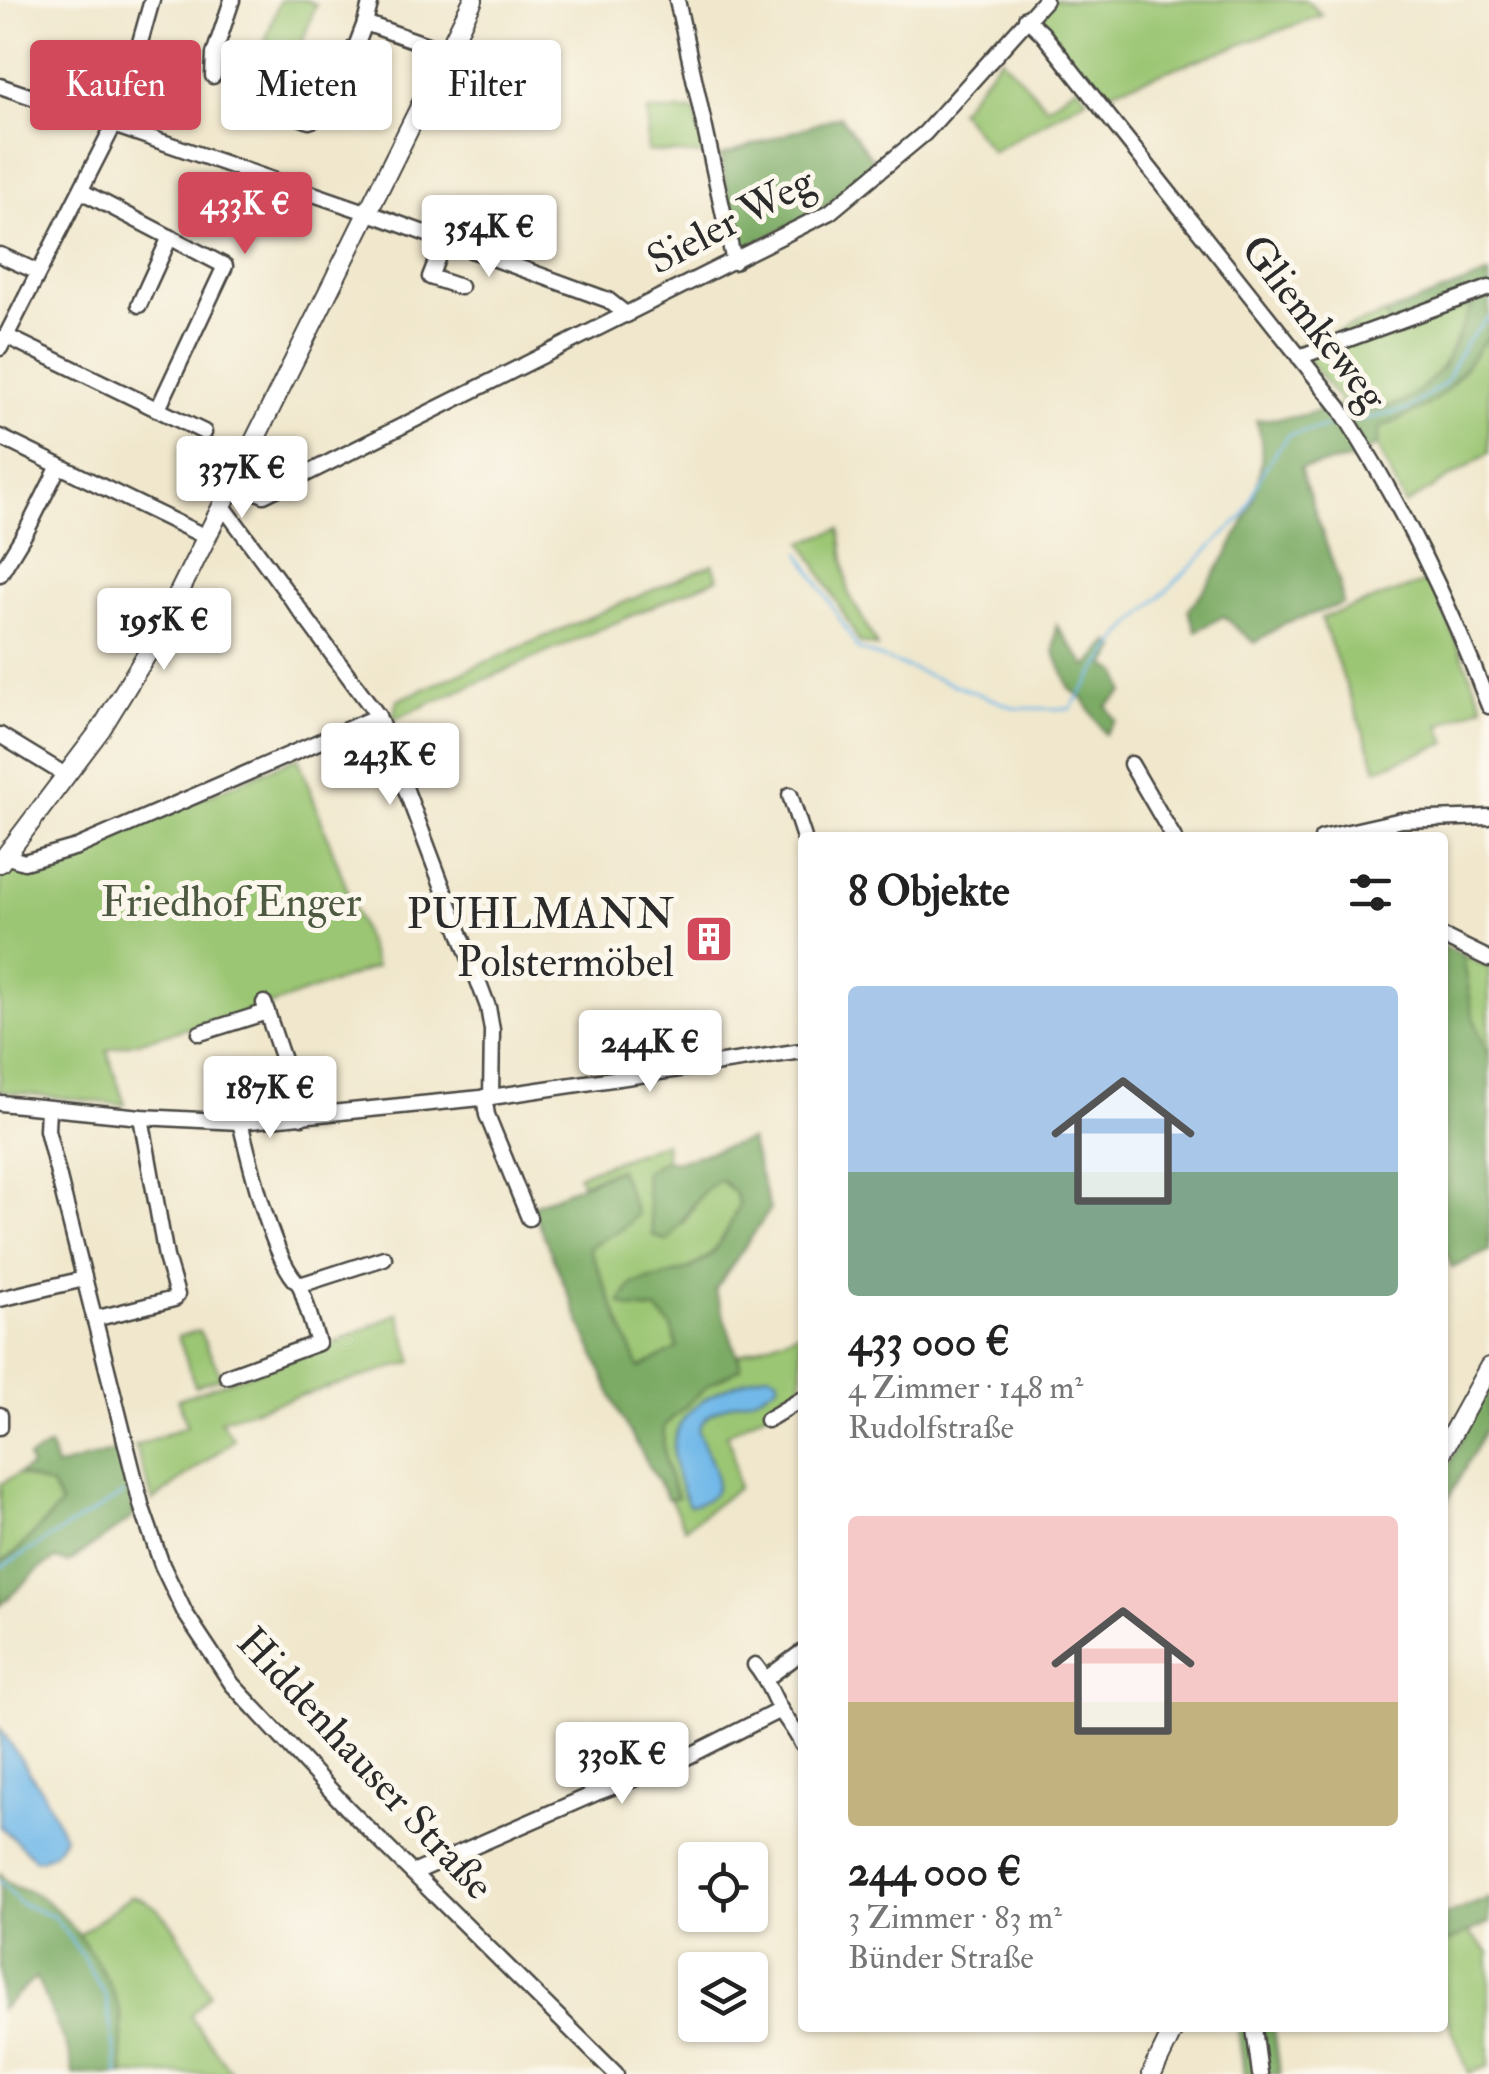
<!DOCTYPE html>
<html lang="de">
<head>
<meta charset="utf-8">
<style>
  body { margin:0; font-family:"IM FELL Double Pica",serif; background:#f6f6f6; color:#222; height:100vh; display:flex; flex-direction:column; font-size:38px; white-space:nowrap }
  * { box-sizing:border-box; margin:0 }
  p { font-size:32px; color:#767676 }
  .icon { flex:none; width:55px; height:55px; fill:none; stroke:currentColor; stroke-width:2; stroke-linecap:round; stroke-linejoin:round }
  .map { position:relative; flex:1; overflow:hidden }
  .details { position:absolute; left:798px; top:832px; width:650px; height:1200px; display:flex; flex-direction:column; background:#fff; border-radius:10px; box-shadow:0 2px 8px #0004 }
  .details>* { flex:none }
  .banner { position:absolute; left:30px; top:40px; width:618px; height:90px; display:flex; gap:20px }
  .fabs { position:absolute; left:678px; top:1842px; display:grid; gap:20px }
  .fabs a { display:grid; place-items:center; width:90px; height:90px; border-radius:10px; background:#fff; box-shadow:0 2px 8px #0004; font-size:50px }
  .price { position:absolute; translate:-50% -85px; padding:0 22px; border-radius:10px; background:#fff; color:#222; font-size:32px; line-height:65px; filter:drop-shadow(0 2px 5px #0008) }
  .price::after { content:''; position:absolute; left:50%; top:60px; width:30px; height:22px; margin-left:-15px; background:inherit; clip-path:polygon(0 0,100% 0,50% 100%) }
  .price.current { background:#d1495b; color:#fff }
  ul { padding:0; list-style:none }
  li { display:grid; align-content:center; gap:20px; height:530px; padding:0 50px }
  li span { display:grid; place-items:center; height:310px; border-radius:10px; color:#555 }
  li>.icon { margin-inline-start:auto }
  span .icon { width:180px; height:180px; fill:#fffc; stroke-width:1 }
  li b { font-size:42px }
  h2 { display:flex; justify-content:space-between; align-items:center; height:120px; padding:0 50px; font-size:42px }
  .pill { padding:0 35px; border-radius:10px; background:#fff; box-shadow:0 2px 8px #0004; font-size:35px; line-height:90px }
  .pill.current { background:#d1495b; color:#fff }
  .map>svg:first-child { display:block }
</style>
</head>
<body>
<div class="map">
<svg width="1489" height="2074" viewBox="0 0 1489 2074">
  <rect width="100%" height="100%" fill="#fbf7ec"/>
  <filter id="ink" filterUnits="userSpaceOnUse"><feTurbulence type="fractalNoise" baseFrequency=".01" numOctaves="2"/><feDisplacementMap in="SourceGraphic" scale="20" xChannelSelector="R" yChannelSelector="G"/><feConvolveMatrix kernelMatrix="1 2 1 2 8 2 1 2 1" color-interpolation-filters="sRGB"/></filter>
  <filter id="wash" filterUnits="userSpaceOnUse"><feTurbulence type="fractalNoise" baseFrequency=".0048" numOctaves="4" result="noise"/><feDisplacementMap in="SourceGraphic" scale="40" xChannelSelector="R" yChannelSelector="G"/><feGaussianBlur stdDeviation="2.25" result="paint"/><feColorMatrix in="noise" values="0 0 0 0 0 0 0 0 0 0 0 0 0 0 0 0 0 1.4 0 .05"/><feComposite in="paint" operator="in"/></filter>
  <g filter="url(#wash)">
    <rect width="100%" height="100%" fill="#f0e7cc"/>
    <g fill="#9bc673" stroke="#63784f" stroke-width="2.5">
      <path d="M280,0H305L316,4L292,71L259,59Z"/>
      <path d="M1052,0H1305L1323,15L1097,96L1045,31L1043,9Z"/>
      <path d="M1001,57L1047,107L1077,86L1087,98L992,152L959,110Z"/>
      <path d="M648,111H695L705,155L647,151Z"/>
      <path d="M1474,302C1455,344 1430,408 1375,410C1364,411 1355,405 1344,406L1297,346L1385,314L1393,332Z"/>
      <path d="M1489,336V453L1405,505L1377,445L1379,428C1403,418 1431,407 1449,387C1464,371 1474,352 1489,336Z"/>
      <path d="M840,529L848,592L878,647L860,643L803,542Z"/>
      <path d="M713,564L718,578L392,720L398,700Z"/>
      <path d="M1431,580L1483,705L1440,725L1447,743L1377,769L1321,618Z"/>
      <path d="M298,757L376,967L266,1007L107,1050L125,1105L0,1091V873L76,852Z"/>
      <path d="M1463,955L1489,968V1058L1473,1016Z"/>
      <path d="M665,1142L666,1159L644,1172L649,1195L683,1224L706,1186L721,1180L734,1192L739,1204C713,1269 696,1268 632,1284L620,1302L630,1308L657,1310L671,1327L678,1349L638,1368L589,1247L622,1229L619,1169L581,1183L578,1175Z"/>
      <path d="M399,1313L413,1362L220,1420L234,1440L153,1501L135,1446L187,1426L178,1399L325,1347Z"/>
      <path d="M199,1331L222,1377L195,1386L178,1336Z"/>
      <path d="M802,1331V1392L726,1435L732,1446L738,1488L685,1528L670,1499L678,1497C666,1474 662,1451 664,1426L707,1386L741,1368L738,1355Z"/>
      <path d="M18,1474L51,1486L61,1505L14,1554L0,1563V1484Z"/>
      <path d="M131,1896C172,1902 192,1962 210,1994L190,2016L233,2074H125C118,2053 125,2033 120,2012C112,1984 95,1959 79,1935Z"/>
      <path d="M1468,1932L1489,1953V2066L1469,2073L1443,2007L1442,1944Z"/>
    </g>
    <g fill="#7cab65" stroke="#546b48" stroke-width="2.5">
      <path d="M840,116L876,164L820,210L751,246H743L737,238L720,156Z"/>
      <path d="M1489,274V336C1474,352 1464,371 1449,387C1431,407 1404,417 1380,428L1377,445L1356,459L1300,468L1339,581L1343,604L1285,623L1254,643L1224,616L1196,631L1188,610C1225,565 1279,479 1256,420L1294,417L1349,404L1375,410L1401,403L1424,387L1443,366L1473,304L1392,332L1385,314Z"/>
      <path d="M1056,625L1087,667L1110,642L1117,649L1106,665L1119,673L1124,692L1107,706L1116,721L1105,734L1083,699L1070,689L1054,651Z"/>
      <path d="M1443,945L1463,955L1473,1016L1489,1058V1251L1452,1268L1442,1241Z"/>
      <path d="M750,1140L770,1210L715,1290L741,1367L707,1386L664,1426C662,1452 666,1475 678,1497L668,1499L619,1413L531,1206L619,1169L637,1215L622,1229L589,1247L639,1368L678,1348L671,1327L657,1310L630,1308L620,1303L632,1284C698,1268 712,1271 739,1204L734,1192L721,1180C696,1190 685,1221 668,1241L653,1236L644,1172L666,1159L674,1162Z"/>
      <path d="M1489,1385V1424L1443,1508V1476Z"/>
      <path d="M50,1446L56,1467L117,1450L135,1516L68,1563L56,1559L39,1569L0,1606V1563L14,1554L61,1505L51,1486L18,1474L31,1467L28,1458Z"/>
      <path d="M0,1874C20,1896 21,1884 39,1896C71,1916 110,1976 120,2012C125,2032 118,2053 125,2074H73L69,2053L36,1977L0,2010Z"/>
      <path d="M1489,1898V1923L1443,1944V1916Z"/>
      <path d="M1238,2028H1274L1280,2074H1244Z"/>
    </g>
    <g fill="#72b9e9" stroke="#4e728a" stroke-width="2.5">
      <path d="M769,1373L778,1378V1384C750,1407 714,1398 698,1429C705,1457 741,1497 689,1505C647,1424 695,1393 769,1373Z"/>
      <path d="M0,1728L44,1794L64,1836C59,1851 51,1857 36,1860L0,1826Z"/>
    </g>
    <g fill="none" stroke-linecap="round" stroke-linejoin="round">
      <g stroke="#72b9e9" stroke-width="2.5">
        <path d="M1355,421L1407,410L1445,383L1464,345L1489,317"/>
        <path d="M800,553L858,649L1016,708L1070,709L1082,691"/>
        <path d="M1083,690L1122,634L1243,516L1264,469L1288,435L1341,424"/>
        <path d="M0,1568L125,1493"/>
        <path d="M0,1881L19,1903L54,1917L81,1954L106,1997L118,2074"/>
      </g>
    </g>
  </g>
  <g filter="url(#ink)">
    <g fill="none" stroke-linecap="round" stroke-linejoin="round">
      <g stroke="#494743" stroke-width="19">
        <g id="minor">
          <path d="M371,0L365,23L447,52"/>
          <path d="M677,0L734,262"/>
          <path d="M1026,18L1042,33L1340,408C1403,507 1447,597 1489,706"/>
          <path d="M213,76L214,54L232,0"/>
          <path d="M0,86L383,218L608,300L627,315"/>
          <path d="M282,110L309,121L318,118L335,72L357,44L365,23"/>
          <path d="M81,191L225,266L158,409"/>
          <path d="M444,241L430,277L460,287"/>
          <path d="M0,255L38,272"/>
          <path d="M139,305L170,237"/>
          <path d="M6,336L204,432"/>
          <path d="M0,348L120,113L152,0"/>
          <path d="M1299,357L1489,288"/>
          <path d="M0,437L208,538"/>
          <path d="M235,483L264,495L830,212L925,133L1045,0"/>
          <path d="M223,506L378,716L488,1007L492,1030L491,1097"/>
          <path d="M0,574L28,528L59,466"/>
          <path d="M0,735L67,776"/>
          <path d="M1131,764L1174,838"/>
          <path d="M790,795L804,838"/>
          <path d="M1322,838L1402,820L1489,817"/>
          <path d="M5,856L24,862L77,847L378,716"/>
          <path d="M1442,936L1489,959"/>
          <path d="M264,1003L302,1117"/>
          <path d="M200,1033L267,1012"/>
          <path d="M484,1097L487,1115L529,1218"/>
          <path d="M0,1103L141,1117L240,1122L491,1097L802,1051"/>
          <path d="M48,1108L47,1130L142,1508L162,1565L185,1613L232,1684L348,1809L616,2074"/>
          <path d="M240,1122C249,1158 273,1263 300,1285L384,1258"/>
          <path d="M0,1299L84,1279"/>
          <path d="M94,1319L174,1299L177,1295L166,1257L141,1117"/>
          <path d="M227,1376L318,1343L300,1285"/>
          <path d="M0,1415V1427"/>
          <path d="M767,1420L802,1399"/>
          <path d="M755,1665C767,1679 771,1693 780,1709C787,1721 796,1731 802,1744"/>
          <path d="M767,1678L802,1652"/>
          <path d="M413,1873L596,1793L671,1765L780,1710"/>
          <path d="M1254,2028L1260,2074"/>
        </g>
      </g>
      <g stroke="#494743" stroke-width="22">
        <g id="major">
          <path d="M0,863L101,729L155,641L473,0"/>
          <path d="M1442,1452L1489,1367"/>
          <path d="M1152,2074L1174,2028"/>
        </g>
      </g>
      <use href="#minor" stroke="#fff" stroke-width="14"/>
      <use href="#major" stroke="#fff" stroke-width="18"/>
    </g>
  </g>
  <defs>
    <g id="building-square" transform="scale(2.5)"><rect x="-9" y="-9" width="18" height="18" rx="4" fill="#d1495b" stroke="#fbf7ec"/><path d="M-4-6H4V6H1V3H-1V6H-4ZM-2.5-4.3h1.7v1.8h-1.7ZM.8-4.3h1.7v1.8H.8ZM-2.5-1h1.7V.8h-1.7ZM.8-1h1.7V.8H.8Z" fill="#fff"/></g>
  </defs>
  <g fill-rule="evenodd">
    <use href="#building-square" x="709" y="939"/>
  </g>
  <g text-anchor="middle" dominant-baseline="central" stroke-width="10" stroke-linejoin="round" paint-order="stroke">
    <g font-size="42" fill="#2b2b2b" stroke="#fbf7ec">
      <text transform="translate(731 221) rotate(-28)">Sieler Weg</text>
      <text transform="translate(1314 323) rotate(52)">Gliemkeweg</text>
      <text transform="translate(365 1764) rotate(47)">Hiddenhauser Straße</text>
    </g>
    <g font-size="42" fill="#4d5a41" stroke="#fbf7ec">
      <text x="231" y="903">Friedhof Enger</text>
    </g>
    <g font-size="42" fill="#2b2b2b" stroke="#fbf7ec" text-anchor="end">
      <text x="674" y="915">PUHLMANN<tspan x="674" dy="48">Polstermöbel</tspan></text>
    </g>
  </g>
</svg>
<div class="fabs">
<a><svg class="icon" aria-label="locate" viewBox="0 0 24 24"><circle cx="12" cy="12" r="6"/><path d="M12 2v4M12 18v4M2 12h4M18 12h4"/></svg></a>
<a><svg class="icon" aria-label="layers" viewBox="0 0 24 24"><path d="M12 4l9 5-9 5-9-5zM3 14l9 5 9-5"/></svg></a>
</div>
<b class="price current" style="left:245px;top:257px">433K €</b>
<b class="price" style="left:489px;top:280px">354K €</b>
<b class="price" style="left:242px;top:521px">337K €</b>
<b class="price" style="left:164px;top:673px">195K €</b>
<b class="price" style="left:390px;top:808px">243K €</b>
<b class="price" style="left:650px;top:1095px">244K €</b>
<b class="price" style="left:270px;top:1141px">187K €</b>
<b class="price" style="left:622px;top:1807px">330K €</b>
<div class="banner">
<a class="pill current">Kaufen</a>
<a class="pill">Mieten</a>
<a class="pill">Filter</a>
</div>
<section class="details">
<h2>8 Objekte<svg class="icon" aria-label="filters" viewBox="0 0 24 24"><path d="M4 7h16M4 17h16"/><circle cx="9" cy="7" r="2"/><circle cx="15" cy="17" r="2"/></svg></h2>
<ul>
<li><span style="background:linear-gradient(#a9c7e8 60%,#7fa58c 0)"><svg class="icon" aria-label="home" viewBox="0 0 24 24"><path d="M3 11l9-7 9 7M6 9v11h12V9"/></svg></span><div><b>433 000 €</b><p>4 Zimmer · 148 m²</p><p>Rudolfstraße</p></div></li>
<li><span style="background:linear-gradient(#f6c9c9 60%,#c2b280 0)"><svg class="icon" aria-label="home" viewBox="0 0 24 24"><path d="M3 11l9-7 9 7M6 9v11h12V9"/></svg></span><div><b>244 000 €</b><p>3 Zimmer · 83 m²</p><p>Bünder Straße</p></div></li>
</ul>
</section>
</div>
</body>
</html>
